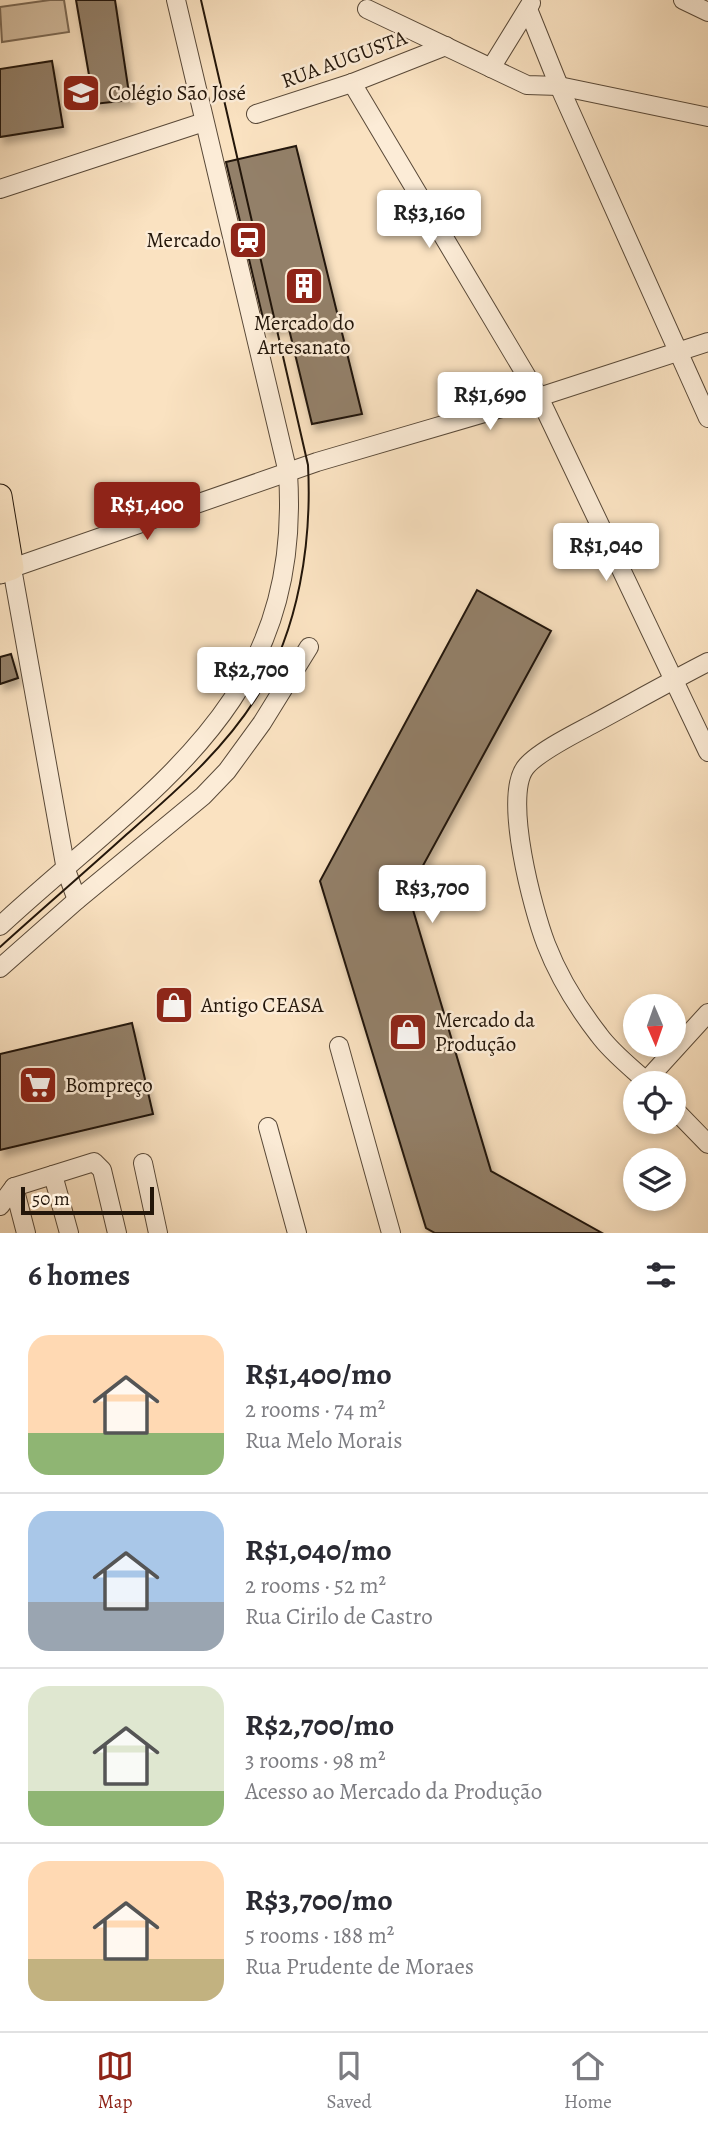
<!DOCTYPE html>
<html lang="en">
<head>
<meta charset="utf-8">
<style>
  body { margin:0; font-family:Alegreya,serif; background:#f2f2f3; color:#2b2b33; height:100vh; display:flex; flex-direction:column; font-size:26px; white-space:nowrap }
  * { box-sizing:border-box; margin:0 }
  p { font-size:23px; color:#7c7c81 }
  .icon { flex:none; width:38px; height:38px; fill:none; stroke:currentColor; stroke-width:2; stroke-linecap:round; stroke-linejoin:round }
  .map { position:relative; height:1233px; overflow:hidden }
  .drawer { display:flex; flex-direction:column; background:#fff; flex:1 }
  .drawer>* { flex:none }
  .needle { width:46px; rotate:178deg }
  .buttons { position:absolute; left:623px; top:994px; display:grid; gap:14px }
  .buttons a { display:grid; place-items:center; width:63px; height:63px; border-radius:50%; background:#fff; box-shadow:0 4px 10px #0003; font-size:35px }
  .scale { position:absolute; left:21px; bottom:18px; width:133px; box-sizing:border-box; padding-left:7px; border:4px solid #23160a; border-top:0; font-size:19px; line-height:24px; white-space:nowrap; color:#23160a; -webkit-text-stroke:5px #fcecd7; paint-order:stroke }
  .price { position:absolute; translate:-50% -60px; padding:0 16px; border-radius:7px; background:#fff; color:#222; font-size:23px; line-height:46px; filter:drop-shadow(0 2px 4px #0008) }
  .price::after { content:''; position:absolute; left:50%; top:42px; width:21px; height:16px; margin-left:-10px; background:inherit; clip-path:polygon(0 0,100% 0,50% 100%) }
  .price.on { background:#8f2418; color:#fff }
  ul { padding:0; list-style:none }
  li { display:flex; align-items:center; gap:21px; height:175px; padding:0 28px }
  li+li { border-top:2px solid #e1e1e2 }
  li span { display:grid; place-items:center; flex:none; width:196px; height:140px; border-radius:21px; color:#555 }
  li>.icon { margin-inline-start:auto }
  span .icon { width:84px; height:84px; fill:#fffc; stroke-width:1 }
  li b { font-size:30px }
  h2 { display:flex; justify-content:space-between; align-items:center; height:84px; padding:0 28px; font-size:30px }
  .menu { display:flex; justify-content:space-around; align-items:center; height:98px; border-top:2px solid #e1e1e2; background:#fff; font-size:19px; color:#7c7c81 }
  .menu a { display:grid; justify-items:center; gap:4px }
  .menu .on { color:#8f2418 }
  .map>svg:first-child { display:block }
</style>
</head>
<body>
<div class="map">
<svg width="708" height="1233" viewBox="0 0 708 1233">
  <defs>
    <filter id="shadow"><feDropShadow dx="3.5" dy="6" stdDeviation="3.5" flood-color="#0004"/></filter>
  </defs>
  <rect width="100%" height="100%" fill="#fae2c1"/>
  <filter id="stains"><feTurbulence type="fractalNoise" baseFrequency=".00286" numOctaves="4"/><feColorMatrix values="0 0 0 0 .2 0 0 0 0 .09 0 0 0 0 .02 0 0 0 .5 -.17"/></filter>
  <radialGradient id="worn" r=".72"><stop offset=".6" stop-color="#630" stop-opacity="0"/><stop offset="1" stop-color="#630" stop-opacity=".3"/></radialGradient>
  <path fill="#d5bfa2" stroke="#7c6a56" stroke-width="2" d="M50,0H64L69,32L2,42L0,7Z"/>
  <g fill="#938069" stroke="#23160a" stroke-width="2" filter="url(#shadow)">
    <path d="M76,0H115L130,100L94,104Z"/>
    <path d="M52,61L63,127L0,137V69Z"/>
    <path d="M296,146L362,414L312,424L288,325L266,331L226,162Z"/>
    <path d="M477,590L551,631L408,893L491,1171L602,1233H435L426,1228L320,881Z"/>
    <path d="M11,654L18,678L0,684V657Z"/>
    <path d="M132,1023L153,1114L0,1150V1054Z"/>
  </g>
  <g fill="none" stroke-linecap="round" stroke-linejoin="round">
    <g stroke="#594938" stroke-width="20">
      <g id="minor">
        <path d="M683,0L708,12"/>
        <path d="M367,9L527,85L559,86L708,117"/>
        <path d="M528,9L559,86L708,418"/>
        <path d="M491,68L531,3"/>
        <path d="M352,83L539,397L708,752"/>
        <path d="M256,114L352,83L446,46"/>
        <path d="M0,189L204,122"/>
        <path d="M77,900L66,870L12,568L317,462L539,397L708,342"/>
        <path d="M0,926C150,787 303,706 288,473L176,0"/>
        <path d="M0,968L77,900L203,796L227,771L262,723L309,647"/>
        <path d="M339,1046L391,1233"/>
        <path d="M646,1081L708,1013"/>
        <path d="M648,1083C632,1068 612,1053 599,1035C578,1008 558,975 546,944C533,910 503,798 525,768C536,753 574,734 591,725C630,704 669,682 708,662"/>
        <path d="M674,1109L708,1144"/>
        <path d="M268,1127L297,1233"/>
        <path d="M143,1163L158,1233"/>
        <path d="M53,1175L69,1233"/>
        <path d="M14,1187L26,1233"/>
        <path d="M0,1206L14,1187L94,1162L102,1170L117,1233"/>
      </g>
    </g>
    <g stroke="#23160a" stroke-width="25">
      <path id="major" d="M0,496L12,568L0,572"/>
    </g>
    <use href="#minor" stroke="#fcecd7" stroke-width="18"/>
    <use href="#major" stroke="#fae2c1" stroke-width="23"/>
    <path stroke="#23160a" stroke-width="2" d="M0,947C42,909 85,872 127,834C175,792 224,750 258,695C299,629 312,542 308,465L201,0"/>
  </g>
  <defs>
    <g id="school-square" transform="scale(2.0125)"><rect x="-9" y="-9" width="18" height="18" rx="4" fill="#8f2418" stroke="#fcecd7"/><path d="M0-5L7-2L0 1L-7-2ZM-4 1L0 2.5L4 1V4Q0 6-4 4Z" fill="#fff"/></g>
    <g id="station-square" transform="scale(2.0125)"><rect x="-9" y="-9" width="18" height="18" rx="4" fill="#8f2418" stroke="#fcecd7"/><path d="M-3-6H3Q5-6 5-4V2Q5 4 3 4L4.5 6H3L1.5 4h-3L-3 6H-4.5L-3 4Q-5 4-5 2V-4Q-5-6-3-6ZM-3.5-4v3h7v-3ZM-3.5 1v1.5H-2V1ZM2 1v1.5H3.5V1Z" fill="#fff"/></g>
    <g id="building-square" transform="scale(2.0125)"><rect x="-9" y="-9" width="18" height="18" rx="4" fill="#8f2418" stroke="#fcecd7"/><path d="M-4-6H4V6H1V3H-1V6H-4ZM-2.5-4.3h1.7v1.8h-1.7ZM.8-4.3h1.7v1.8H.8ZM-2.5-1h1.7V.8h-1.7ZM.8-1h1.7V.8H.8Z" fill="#fff"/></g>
    <g id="shop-square" transform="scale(2.0125)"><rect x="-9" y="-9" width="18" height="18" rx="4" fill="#8f2418" stroke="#fcecd7"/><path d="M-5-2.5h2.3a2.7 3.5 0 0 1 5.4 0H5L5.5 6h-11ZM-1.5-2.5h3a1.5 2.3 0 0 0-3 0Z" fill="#fff"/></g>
    <g id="supermarket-square" transform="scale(2.0125)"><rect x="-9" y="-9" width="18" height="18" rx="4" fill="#8f2418" stroke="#fcecd7"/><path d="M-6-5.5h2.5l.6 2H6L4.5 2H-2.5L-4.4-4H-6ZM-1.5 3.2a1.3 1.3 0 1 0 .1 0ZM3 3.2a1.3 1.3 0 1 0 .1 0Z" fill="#fff"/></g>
  </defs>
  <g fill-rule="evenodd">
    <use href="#school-square" x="81" y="93"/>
    <use href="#station-square" x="248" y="240"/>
    <use href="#building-square" x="304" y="286"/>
    <use href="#shop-square" x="174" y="1005"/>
    <use href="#shop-square" x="408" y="1032"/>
    <use href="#supermarket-square" x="38" y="1085"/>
  </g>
  <g text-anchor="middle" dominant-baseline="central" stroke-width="5" stroke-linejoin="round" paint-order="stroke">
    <g font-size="21" fill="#23160a" stroke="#fcecd7">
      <text transform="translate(344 59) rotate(-20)">RUA AUGUSTA</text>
    </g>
    <g font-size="21" fill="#23160a" stroke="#fcecd7" text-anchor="start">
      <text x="108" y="93">Colégio São José</text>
      <text x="221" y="240" text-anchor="end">Mercado</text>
      <text x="304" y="323" text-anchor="middle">Mercado do<tspan x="304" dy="24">Artesanato</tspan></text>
      <text x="201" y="1005">Antigo CEASA</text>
      <text x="435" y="1020">Mercado da<tspan x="435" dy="24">Produção</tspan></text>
      <text x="65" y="1085">Bompreço</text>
    </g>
  </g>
  <rect width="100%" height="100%" filter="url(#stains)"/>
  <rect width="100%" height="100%" fill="url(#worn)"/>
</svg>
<div class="buttons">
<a><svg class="needle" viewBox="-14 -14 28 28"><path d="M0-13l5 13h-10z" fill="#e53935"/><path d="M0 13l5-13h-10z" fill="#7c7c81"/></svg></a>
<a><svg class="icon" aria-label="locate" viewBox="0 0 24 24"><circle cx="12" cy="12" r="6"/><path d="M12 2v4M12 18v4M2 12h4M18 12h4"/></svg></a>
<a><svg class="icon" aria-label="layers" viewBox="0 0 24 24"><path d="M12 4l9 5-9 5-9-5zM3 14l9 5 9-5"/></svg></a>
</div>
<div class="scale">50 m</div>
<b class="price" style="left:429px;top:250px">R$3,160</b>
<b class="price" style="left:490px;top:432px">R$1,690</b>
<b class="price on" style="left:147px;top:542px">R$1,400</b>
<b class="price" style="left:606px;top:583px">R$1,040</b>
<b class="price" style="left:251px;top:707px">R$2,700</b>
<b class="price" style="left:432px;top:925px">R$3,700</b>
</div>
<section class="drawer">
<h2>6 homes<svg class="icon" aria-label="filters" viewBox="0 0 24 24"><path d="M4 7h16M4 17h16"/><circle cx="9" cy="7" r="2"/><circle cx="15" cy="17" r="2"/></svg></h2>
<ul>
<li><span style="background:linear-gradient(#ffd9b3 70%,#8fb573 0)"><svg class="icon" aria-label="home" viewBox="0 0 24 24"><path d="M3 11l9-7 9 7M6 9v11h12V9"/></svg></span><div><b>R$1,400/mo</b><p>2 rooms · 74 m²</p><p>Rua Melo Morais</p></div></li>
<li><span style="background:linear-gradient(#a9c7e8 65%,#9aa5b1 0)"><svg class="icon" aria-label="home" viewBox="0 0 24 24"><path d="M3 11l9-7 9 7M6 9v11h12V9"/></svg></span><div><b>R$1,040/mo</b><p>2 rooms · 52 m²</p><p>Rua Cirilo de Castro</p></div></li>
<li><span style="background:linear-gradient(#dfe7d0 75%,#8fb573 0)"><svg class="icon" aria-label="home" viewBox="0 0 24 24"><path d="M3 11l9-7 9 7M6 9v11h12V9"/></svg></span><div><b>R$2,700/mo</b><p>3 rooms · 98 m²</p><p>Acesso ao Mercado da Produção</p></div></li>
<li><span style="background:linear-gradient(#ffd9b3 70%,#c2b280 0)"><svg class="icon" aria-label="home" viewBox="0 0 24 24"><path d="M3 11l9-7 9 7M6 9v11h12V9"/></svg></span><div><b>R$3,700/mo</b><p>5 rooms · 188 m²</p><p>Rua Prudente de Moraes</p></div></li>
</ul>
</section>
<nav class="menu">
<a class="on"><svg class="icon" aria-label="map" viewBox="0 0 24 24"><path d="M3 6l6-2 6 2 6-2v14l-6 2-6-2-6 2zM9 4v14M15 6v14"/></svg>Map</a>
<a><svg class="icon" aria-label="saved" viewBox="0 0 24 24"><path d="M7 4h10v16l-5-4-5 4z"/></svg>Saved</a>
<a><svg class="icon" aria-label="home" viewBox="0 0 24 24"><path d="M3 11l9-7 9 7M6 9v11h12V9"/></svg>Home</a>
</nav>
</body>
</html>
